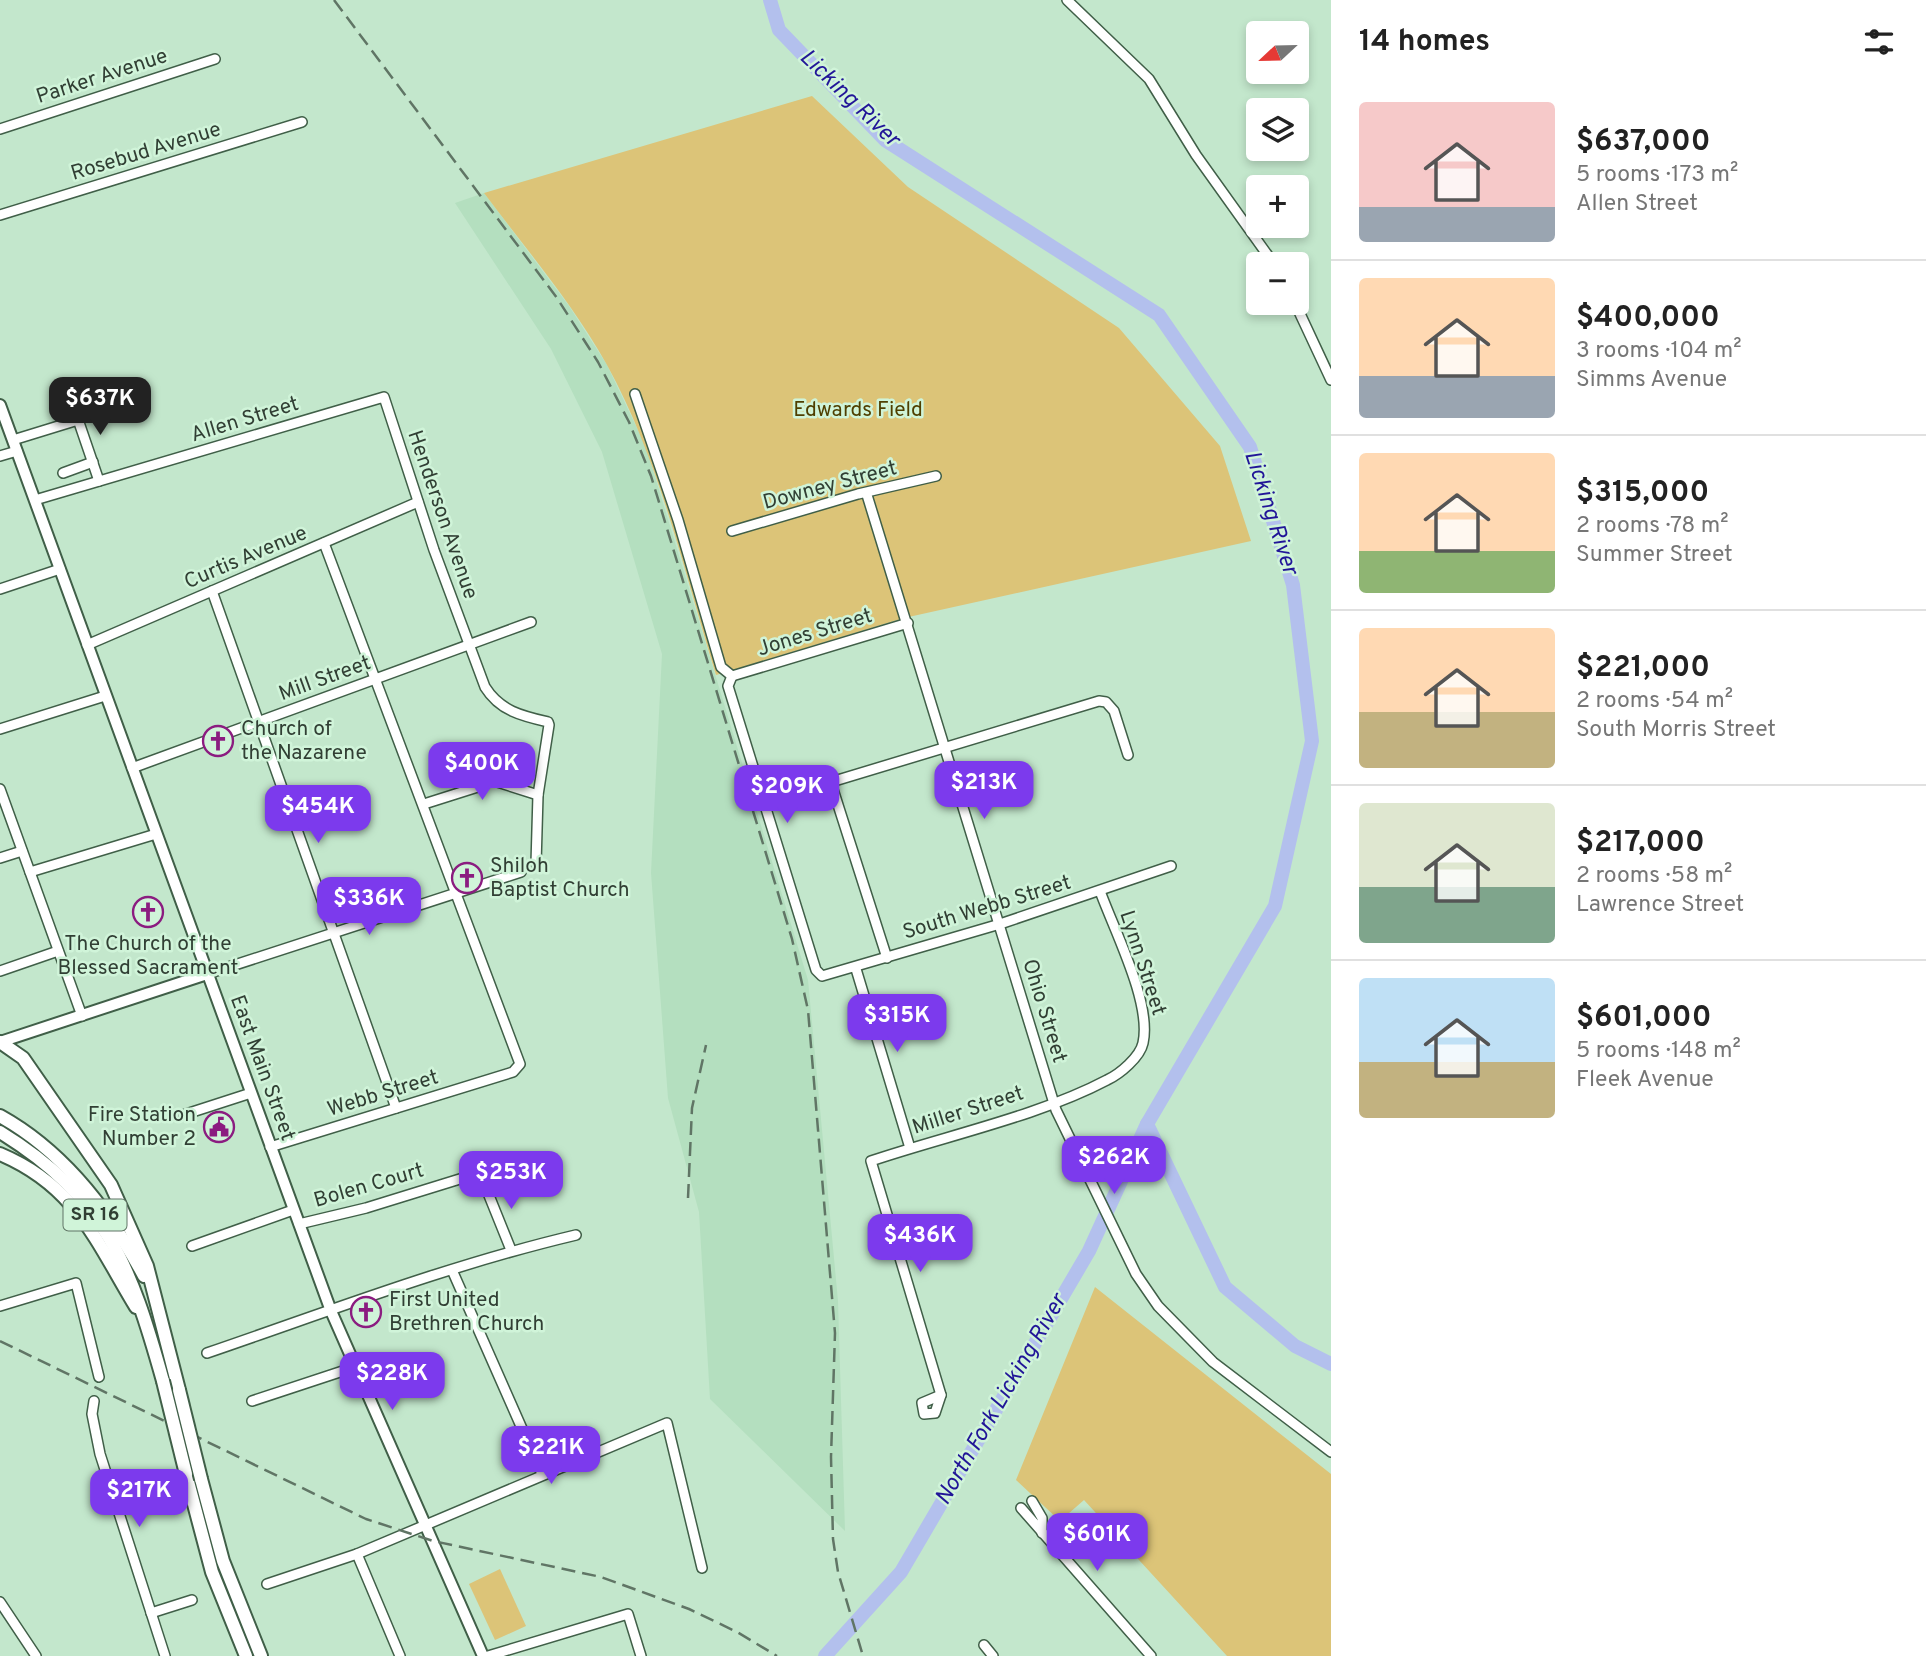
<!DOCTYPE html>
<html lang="en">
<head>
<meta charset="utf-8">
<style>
  body { margin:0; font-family:Overpass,sans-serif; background:#f6f6f6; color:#222; height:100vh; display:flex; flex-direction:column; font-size:26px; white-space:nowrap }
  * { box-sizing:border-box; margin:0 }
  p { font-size:23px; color:#767676 }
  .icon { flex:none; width:38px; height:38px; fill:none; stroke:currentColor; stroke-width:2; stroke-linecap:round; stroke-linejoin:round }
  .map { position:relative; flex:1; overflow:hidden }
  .side { display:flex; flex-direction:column; background:#fff; width:595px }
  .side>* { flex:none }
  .needle { width:46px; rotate:248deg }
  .tools { position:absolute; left:1246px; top:21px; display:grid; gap:14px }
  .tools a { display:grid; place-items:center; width:63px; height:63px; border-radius:7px; background:#fff; box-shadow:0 4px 10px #0003; font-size:35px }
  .price { position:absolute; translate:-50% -60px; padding:0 16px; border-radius:14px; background:#7c3aed; color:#fff; font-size:23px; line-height:46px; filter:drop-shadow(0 2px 4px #0008) }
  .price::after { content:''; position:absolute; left:50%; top:42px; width:21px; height:16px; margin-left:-10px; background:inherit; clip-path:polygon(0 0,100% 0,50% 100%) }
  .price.current { background:#222; color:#fff }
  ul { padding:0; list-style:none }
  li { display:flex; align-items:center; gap:21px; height:175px; padding:0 28px }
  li+li { border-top:2px solid #e0e0e0 }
  li span { display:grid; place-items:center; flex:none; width:196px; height:140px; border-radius:7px; color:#555 }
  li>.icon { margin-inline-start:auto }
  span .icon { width:84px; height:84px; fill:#fffc; stroke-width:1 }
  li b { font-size:30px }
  h2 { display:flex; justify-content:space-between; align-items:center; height:84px; padding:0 28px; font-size:30px }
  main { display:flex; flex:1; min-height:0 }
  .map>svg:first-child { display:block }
</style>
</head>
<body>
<main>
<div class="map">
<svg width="1331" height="1656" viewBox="0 0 1331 1656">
  <rect width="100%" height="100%" fill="#c3e7cc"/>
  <path fill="#b4dfbf" d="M484,193L569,306L607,365L646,447L808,980L838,1301L845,1531L710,1399L699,1212L668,1098L651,873L662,654L602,452L551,349L455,203Z"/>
  <g fill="#dcc478">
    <path d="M812,96L908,187L1119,328L1220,446L1251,541L904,618L716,675C684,572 660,461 607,365C573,304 526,249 484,193Z"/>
    <path d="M1095,1287L1331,1474V1656H1227L1084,1500L1060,1521L1016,1480Z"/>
    <path d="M500,1569L526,1626L495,1640L469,1584Z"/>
  </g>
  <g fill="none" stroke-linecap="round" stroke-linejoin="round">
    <g stroke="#b3c0ed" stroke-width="14">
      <path d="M770,0L779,30L885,140L1159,315L1250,447L1293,585L1312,741L1275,906L1147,1124L1089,1251L901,1572L825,1656"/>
      <path d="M1147,1124L1225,1287L1295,1346L1331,1364"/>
    </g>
    <g stroke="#405f48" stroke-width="12">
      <g id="minor">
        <path d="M1067,0L1149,79L1196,155L1274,264"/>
        <path d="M0,129L215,59"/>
        <path d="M0,215L302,122"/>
        <path d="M1295,303L1331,380"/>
        <path d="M635,394L678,520L721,667L732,676"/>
        <path d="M72,402L99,481"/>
        <path d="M13,440L78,420"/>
        <path d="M0,456L17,451"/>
        <path d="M63,473L93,462"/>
        <path d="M867,495L1056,1110L1136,1274L1158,1306L1213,1362L1331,1452"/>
        <path d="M35,500L384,397L434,550L485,687C500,711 522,716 548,722L549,725L538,795L536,864"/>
        <path d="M732,531L858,494L936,476"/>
        <path d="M0,589L60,569"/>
        <path d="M212,591L396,1108"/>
        <path d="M87,645L418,502"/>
        <path d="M732,676L728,686L816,970L822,976L1000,924L1171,866"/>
        <path d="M732,676L908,623"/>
        <path d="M0,729L105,696"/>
        <path d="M132,768L531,622"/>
        <path d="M831,783L887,958"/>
        <path d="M0,789L82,1016"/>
        <path d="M765,802L1099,701L1106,702L1114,711L1128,755"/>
        <path d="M424,804L484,785L491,780L538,795"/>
        <path d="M0,858L22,851"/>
        <path d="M30,872L156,834"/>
        <path d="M856,969L910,1148"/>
        <path d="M0,971L58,951"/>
        <path d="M207,974L521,872"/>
        <path d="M183,1115L251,1093"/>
        <path d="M270,1147L513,1072L520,1064L324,543"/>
        <path d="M299,1224L366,1208L476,1174L484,1183L511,1250"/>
        <path d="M192,1246L293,1210"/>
        <path d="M452,1270L542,1474"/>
        <path d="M0,1306L76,1283L99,1377"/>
        <path d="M207,1353C330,1311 449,1265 576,1235"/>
        <path d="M941,1395L871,1161C945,1136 1039,1116 1107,1080C1120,1074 1140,1057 1143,1043C1152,1003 1114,930 1100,891"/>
        <path d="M941,1395L935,1413L924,1414L922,1403Z"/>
        <path d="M94,1401L92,1414L100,1454L165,1656"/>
        <path d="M252,1401L355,1367"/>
        <path d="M1032,1501L1042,1518V1533"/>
        <path d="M1021,1508L1151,1656"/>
        <path d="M357,1554L400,1656"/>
        <path d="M267,1584L357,1554L667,1423L702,1568"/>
        <path d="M0,1602L36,1656"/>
        <path d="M151,1613L192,1600"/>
        <path d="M984,1645L993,1656"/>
        <path d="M488,1656L628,1614L641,1656"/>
      </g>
    </g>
    <g stroke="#405f48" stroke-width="14">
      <g id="major">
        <path d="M0,405L331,1311L483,1656"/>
        <path d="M0,1042L207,974"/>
      </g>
    </g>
    <g stroke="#405f48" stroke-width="16">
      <g id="highway">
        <path d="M0,1042L23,1058L111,1185L147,1266L179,1390"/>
        <path d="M0,1116C65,1152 110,1212 144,1276"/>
        <path d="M0,1132C106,1197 131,1267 163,1381"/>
        <path d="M0,1154C76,1186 96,1241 136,1307"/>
        <path d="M186,1474L212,1572L246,1656"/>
        <path d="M201,1479L223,1561L261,1656"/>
      </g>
    </g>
    <use href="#minor" stroke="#fff" stroke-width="9"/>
    <use href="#major" stroke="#fff" stroke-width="10"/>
    <use href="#highway" stroke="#fff" stroke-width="12"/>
    <g stroke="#607565" stroke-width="2.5" stroke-dasharray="14 7" stroke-linecap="butt">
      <path d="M334,0L557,298L598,362L629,422L651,476L792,939L808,1010L835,1333L831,1457L833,1539L838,1572L863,1656"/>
      <path d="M688,1198L692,1108L706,1045"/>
      <path d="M0,1341L366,1519L433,1541L601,1577L689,1609L737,1632L777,1656"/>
    </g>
    <g stroke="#405f48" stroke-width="16" stroke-linecap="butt">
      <g id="highway-bridge">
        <path d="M163,1381L186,1474"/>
        <path d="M179,1390L201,1479"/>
      </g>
    </g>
    <use href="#highway-bridge" stroke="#fff" stroke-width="12"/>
  </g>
  <defs>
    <g id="church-ring" transform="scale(1.575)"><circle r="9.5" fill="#d0f4d9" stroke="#8b1c80" stroke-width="1.5"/><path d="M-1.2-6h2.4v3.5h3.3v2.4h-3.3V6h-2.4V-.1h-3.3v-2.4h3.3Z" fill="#8b1c80"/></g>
    <g id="civic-ring" transform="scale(1.575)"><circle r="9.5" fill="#d0f4d9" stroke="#8b1c80" stroke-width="1.5"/><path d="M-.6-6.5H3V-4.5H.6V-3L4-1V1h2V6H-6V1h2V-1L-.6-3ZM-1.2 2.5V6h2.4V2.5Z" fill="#8b1c80"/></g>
  </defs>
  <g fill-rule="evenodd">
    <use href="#church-ring" x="218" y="741"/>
    <use href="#church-ring" x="467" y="878"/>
    <use href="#church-ring" x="148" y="912"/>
    <use href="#civic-ring" x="219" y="1127"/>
    <use href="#church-ring" x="366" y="1312"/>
  </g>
  <g text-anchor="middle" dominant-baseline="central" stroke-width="5" stroke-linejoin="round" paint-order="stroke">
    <rect fill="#d0f4d9" stroke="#617566" stroke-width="2" x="63.5" y="1199.5" width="63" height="31" rx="5"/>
    <g font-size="19" font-weight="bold" fill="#313f34">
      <text x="95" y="1215">SR 16</text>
    </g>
    <g font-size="21" fill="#313f34" stroke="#d0f4d9">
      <text transform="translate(102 77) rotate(-18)">Parker Avenue</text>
      <text transform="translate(146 152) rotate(-17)">Rosebud Avenue</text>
      <text transform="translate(245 420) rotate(-17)">Allen Street</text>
      <text transform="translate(830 486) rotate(-15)">Downey Street</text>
      <text transform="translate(442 515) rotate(71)">Henderson Avenue</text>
      <text transform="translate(246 558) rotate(-23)">Curtis Avenue</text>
      <text transform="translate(815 633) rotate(-17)">Jones Street</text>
      <text transform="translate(325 679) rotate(-20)">Mill Street</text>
      <text transform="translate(987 908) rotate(-17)">South Webb Street</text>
      <text transform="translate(1142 963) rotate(72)">Lynn Street</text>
      <text transform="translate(1044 1011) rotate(73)">Ohio Street</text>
      <text transform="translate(262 1068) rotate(70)">East Main Street</text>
      <text transform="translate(383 1094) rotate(-17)">Webb Street</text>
      <text transform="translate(968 1111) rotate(-18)">Miller Street</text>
      <text transform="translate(369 1186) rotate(-16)">Bolen Court</text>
    </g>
    <g font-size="21" fill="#4f3f00" stroke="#d0f4d9">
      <text x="858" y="410">Edwards Field</text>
    </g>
    <g font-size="21" fill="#313f34" stroke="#d0f4d9" text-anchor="start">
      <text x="241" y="729">Church of<tspan x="241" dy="24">the Nazarene</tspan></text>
      <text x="490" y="866">Shiloh<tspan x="490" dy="24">Baptist Church</tspan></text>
      <text x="148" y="944" text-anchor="middle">The Church of the<tspan x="148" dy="24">Blessed Sacrament</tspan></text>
      <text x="196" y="1115" text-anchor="end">Fire Station<tspan x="196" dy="24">Number 2</tspan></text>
      <text x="389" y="1300">First United<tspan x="389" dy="24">Brethren Church</tspan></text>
    </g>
    <g font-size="23" font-style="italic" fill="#211598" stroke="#d0f4d9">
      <text transform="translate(849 99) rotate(44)">Licking River</text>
      <text transform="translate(1270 513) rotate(72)">Licking River</text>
      <text transform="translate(1002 1400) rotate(-60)">North Fork Licking River</text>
    </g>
  </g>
</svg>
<div class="tools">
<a><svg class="needle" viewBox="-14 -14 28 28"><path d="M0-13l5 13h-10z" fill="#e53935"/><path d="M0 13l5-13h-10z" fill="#767676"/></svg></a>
<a><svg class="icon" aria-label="layers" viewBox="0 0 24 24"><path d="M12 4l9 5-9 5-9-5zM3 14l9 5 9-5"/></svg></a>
<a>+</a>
<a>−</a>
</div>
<b class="price current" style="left:100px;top:437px">$637K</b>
<b class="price" style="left:482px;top:802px">$400K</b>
<b class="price" style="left:984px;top:821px">$213K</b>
<b class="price" style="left:787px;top:825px">$209K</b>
<b class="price" style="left:318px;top:845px">$454K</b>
<b class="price" style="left:369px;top:937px">$336K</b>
<b class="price" style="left:897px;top:1054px">$315K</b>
<b class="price" style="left:1114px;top:1196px">$262K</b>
<b class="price" style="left:511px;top:1211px">$253K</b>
<b class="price" style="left:920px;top:1274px">$436K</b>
<b class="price" style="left:392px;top:1412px">$228K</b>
<b class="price" style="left:551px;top:1486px">$221K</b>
<b class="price" style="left:139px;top:1529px">$217K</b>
<b class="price" style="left:1097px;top:1573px">$601K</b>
</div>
<section class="side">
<h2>14 homes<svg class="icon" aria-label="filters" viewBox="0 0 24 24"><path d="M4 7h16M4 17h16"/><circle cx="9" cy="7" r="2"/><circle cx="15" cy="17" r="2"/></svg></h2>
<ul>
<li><span style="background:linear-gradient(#f6c9c9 75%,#9aa5b1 0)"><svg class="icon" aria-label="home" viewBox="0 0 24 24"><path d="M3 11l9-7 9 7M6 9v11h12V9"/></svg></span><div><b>$637,000</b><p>5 rooms · 173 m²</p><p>Allen Street</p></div></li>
<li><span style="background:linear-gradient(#ffd9b3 70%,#9aa5b1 0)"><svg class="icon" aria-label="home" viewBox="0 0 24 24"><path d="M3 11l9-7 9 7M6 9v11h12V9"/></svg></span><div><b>$400,000</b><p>3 rooms · 104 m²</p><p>Simms Avenue</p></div></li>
<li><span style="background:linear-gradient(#ffd9b3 70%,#8fb573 0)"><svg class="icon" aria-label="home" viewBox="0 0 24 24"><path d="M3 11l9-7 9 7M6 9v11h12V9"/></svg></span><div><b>$315,000</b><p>2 rooms · 78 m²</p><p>Summer Street</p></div></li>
<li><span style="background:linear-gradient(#ffd9b3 60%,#c2b280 0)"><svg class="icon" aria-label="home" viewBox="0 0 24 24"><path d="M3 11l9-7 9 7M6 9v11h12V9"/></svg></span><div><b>$221,000</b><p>2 rooms · 54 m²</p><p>South Morris Street</p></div></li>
<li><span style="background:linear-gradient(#dfe7d0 60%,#7fa58c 0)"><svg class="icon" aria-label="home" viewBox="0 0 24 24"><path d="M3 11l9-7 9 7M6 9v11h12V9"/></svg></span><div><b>$217,000</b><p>2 rooms · 58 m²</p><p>Lawrence Street</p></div></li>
<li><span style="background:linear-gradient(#bfe0f5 60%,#c2b280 0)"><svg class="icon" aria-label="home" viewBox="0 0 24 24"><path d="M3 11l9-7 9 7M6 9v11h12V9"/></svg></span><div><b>$601,000</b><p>5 rooms · 148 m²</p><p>Fleek Avenue</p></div></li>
</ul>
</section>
</main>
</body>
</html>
